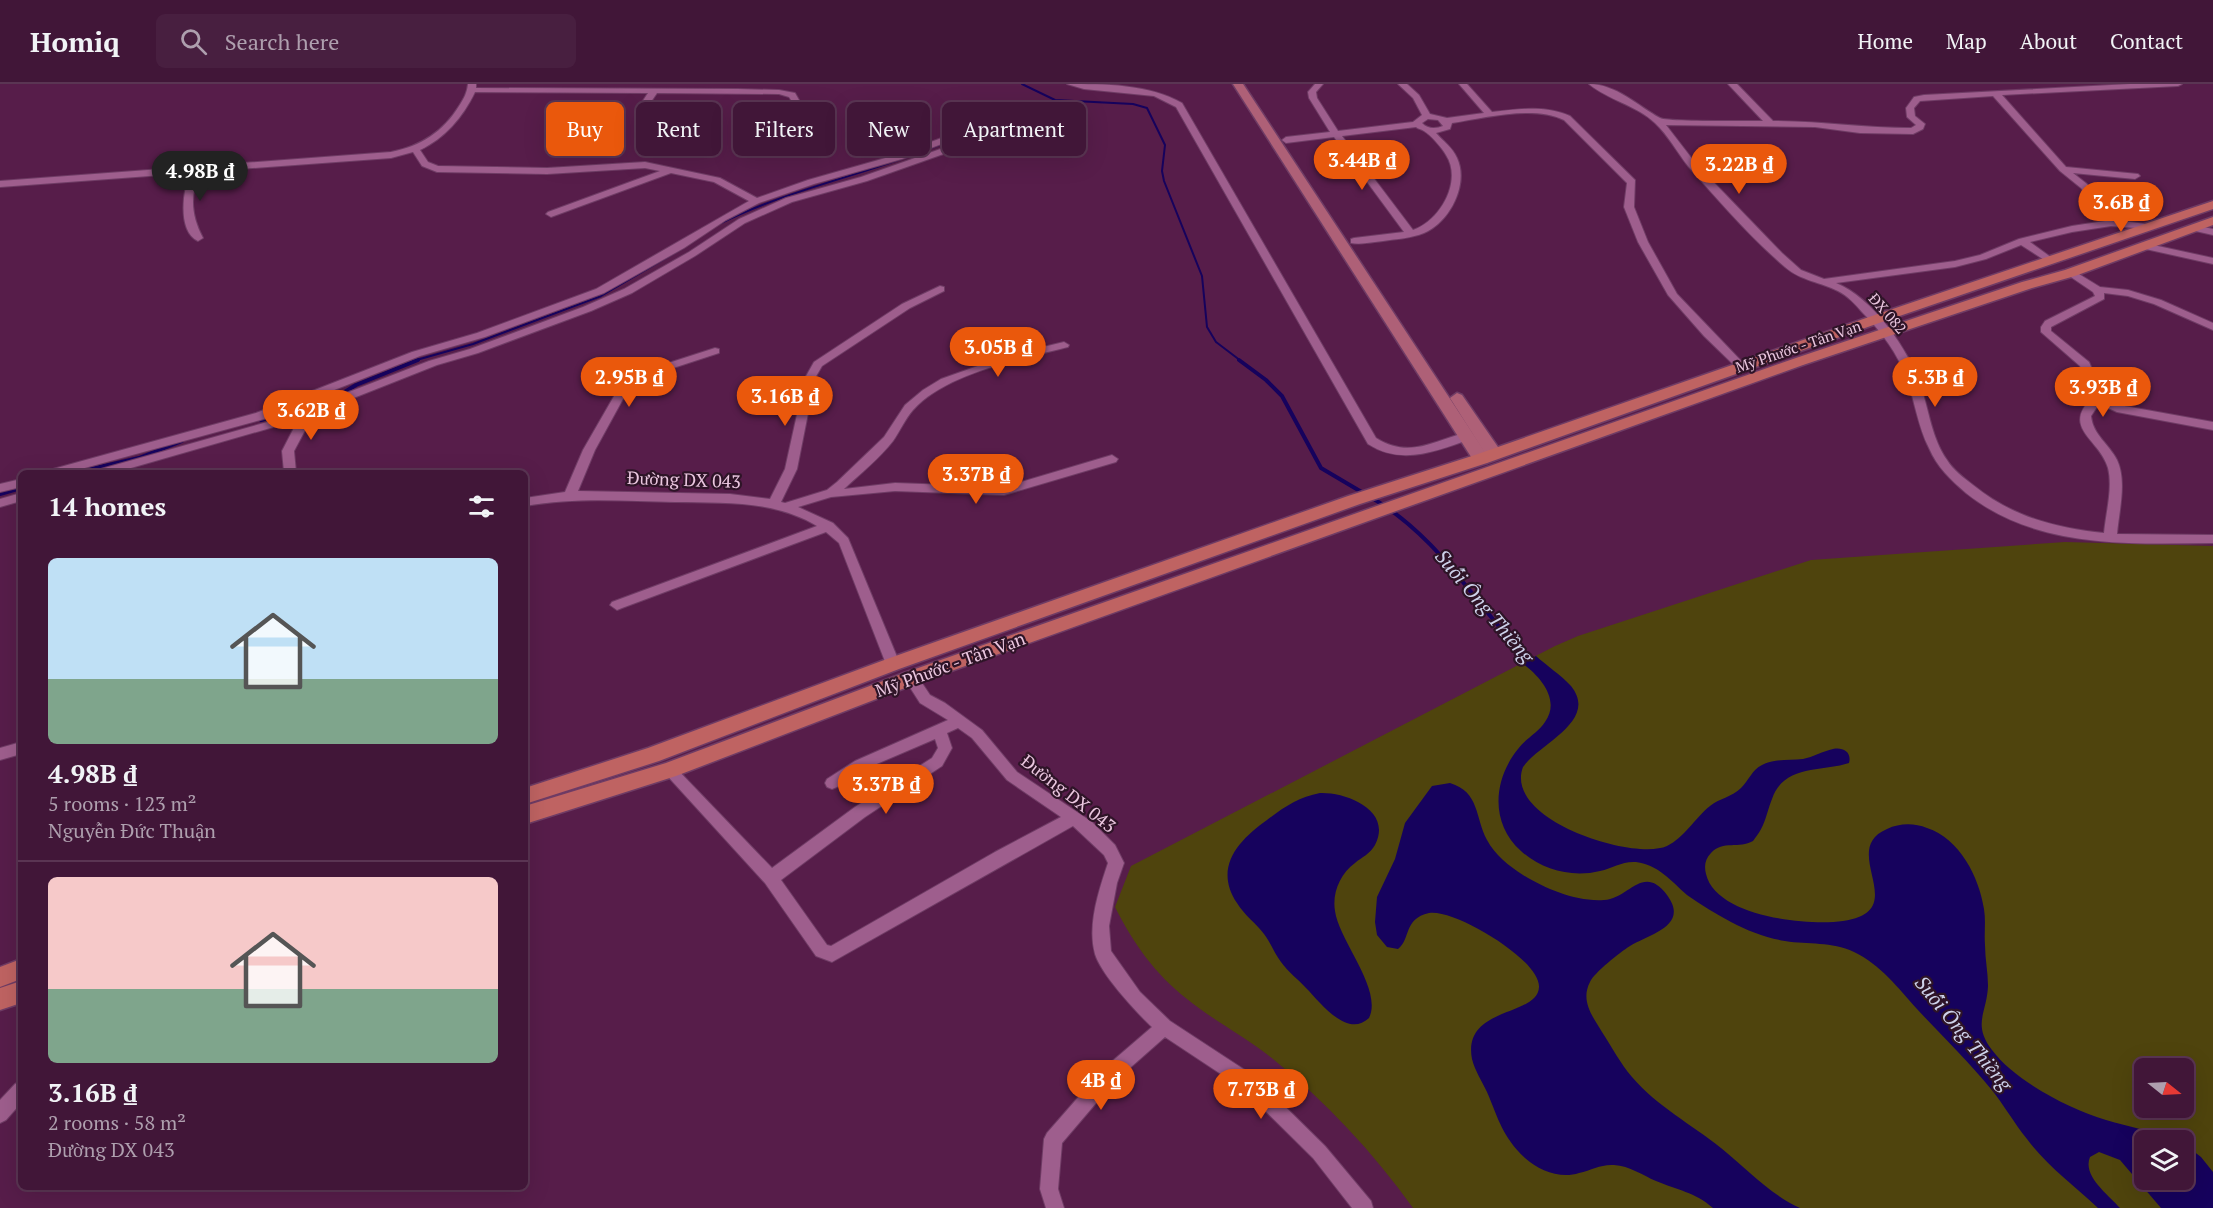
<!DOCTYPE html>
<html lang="en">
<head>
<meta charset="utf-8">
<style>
  body { margin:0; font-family:"PT Serif",serif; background:#481f40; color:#f1f3f6; height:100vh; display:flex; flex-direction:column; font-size:22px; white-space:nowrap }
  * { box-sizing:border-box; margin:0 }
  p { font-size:20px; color:#ae9fae }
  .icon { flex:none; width:33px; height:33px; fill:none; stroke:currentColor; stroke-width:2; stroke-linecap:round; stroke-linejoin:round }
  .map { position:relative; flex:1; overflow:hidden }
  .sheet { position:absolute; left:18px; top:386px; width:510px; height:720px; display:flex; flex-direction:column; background:#411638; border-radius:9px; box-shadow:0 6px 24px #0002,0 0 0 2px #5a3553 }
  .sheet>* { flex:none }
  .top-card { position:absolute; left:546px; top:18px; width:570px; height:54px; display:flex; gap:12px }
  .needle { width:39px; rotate:108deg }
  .buttons { position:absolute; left:2134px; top:974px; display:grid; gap:12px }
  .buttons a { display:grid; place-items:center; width:60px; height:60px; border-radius:9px; background:#411638; box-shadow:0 6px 24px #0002,0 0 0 2px #5a3553; font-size:30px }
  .price { position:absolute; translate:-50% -51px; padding:0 14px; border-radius:21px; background:#ea580c; color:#fff; font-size:20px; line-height:39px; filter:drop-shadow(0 2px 3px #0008) }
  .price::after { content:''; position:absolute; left:50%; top:36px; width:18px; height:14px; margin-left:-9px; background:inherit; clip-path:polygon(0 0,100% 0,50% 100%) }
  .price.active { background:#222; color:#fff }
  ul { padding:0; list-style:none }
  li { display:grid; align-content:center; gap:12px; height:318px; padding:0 30px }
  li+li { border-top:2px solid #5a3553 }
  li span { display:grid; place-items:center; height:186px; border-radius:9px; color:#555 }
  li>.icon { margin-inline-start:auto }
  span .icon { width:108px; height:108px; fill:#fffc; stroke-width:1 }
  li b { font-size:26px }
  h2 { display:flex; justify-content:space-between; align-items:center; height:72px; padding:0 30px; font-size:26px }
  .chip { padding:0 21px; border-radius:9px; background:#411638; box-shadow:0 6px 24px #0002,0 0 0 2px #5a3553; font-size:21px; line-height:54px }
  .chip.active { background:#ea580c; color:#fff }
  header { display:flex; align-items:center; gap:36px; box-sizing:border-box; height:84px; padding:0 30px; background:#411638; border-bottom:2px solid #5a3553 }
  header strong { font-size:28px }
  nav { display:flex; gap:33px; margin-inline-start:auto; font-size:21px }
  .search { width:420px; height:54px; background:#481f40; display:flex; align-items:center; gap:15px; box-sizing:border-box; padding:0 21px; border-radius:9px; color:#ae9fae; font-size:22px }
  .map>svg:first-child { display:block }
</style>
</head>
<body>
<header>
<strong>Homiq</strong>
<div class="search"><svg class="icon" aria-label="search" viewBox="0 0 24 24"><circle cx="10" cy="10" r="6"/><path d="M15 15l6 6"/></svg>Search here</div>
<nav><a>Home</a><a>Map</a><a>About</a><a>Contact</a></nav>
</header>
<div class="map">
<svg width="2213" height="1124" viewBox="0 0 2213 1124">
  <rect width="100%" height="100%" fill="#571d4a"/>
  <path fill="#4f440d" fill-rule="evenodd" d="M2065,458L2213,462V1124H1413C1373,1068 1326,1018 1273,975C1246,953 1214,937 1187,915C1155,890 1133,859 1115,823L1131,782L1555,562L1578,552L1811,476ZM2145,984H2184V1023H2145ZM2145,1056H2184V1095H2145Z"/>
  <g fill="#16025d">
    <path d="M1536,572C1547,582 1561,591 1571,602C1599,637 1540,659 1523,683C1503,736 1634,777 1667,762C1684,754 1695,734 1710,722C1720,714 1732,713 1741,704C1749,696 1752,686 1762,681C1775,674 1789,677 1803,675C1813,673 1823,667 1833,665C1843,663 1852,668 1849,679C1822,688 1784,680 1772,715C1765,733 1766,741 1753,757C1739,765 1723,756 1711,769C1705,775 1704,782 1706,790C1716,833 1808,842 1843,837C1914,827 1837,766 1887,745C1900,739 1914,739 1927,744C1960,755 1979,793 1984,825C1986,837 1984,849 1985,861C1985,875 1988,888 1988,902C1987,929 1972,940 1992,966C2015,997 2069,1025 2106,1036C2129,1043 2153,1047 2176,1056H2145V1095H2184V1060L2201,1073L2213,1088V1124H2161L2120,1076L2099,1068L2090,1073C2082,1092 2109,1111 2120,1124H2098C2074,1101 2047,1082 2027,1055C2014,1039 2004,1021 1991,1005C1968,977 1942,952 1917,925C1898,904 1881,881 1854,868C1831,857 1809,861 1785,857C1766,854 1748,847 1731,838C1716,830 1701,821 1687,811C1671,797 1659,781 1636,778C1622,777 1613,784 1600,787C1572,794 1542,786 1521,767C1490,739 1493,696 1518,665C1526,654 1538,649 1545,638C1561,616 1540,592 1522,579Z"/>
    <path d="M1450,699C1480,708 1475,734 1487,756C1495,771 1509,782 1523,791C1546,805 1576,818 1604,816C1629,815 1643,779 1667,811C1690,842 1649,850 1630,862C1620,868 1594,889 1590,898C1580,917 1593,933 1602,948C1612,963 1620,979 1632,993C1658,1023 1691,1040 1721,1064C1747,1085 1768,1109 1800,1124H1713C1695,1108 1677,1106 1656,1097C1642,1091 1630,1082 1614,1081C1601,1080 1592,1086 1579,1089C1561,1095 1539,1087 1525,1074C1502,1052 1499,1036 1487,1008C1482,997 1475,987 1472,975C1462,922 1538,933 1539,903C1540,875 1453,824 1429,829C1403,835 1411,855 1398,865L1387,863L1377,851L1375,838L1377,813L1395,775L1405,739L1432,702Z"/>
    <path d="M1320,709C1346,708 1393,726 1375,761C1370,770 1362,773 1355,779C1340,790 1332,809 1335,827C1339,857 1383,905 1369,934C1347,955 1320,918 1306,904C1298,895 1288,888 1281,878C1274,869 1271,859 1264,850C1256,839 1244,831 1237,819C1213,783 1239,756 1267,736C1284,723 1299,713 1320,709Z"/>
  </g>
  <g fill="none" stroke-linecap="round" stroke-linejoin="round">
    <g stroke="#16025d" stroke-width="2">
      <path d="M1022,0L1055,16L1133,20L1147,24L1165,61L1162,87L1164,97L1202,192L1207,243L1216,258L1241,277"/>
      <path d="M1041,29L1064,18"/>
      <path d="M983,44L1002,39"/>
      <path d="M719,140C793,103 875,89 951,56"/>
      <path d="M413,277L473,260L601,212L683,164"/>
    </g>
    <g stroke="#16025d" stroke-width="4">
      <path d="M1239,276L1266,296L1282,312L1321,384L1365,410"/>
      <path d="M261,336L343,309L356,301L418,276"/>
      <path d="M78,388L139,374L182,357"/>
      <path d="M0,410L21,404"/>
      <path d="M1372,414C1443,456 1474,521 1530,577"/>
    </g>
    <g stroke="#6f3c65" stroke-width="2">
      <g id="street">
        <path d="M468,0H476V4L738,5L779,6L795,9L799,16L775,42L771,39L791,16L789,13L779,10L657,9L644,28L652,30V34L635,29L648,9L475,8C463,33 445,54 420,66L428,78L438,82L547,84L645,78L720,94L757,114L808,96L896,71L987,37L1030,29L1048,20L1052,23L1035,33L992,41L902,75L814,100L759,119L726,136L684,164L604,209L485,253L420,272L299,320L305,325L429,277L470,265L583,223L624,205L689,168L739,135L786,114L861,93L997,45L1045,34L1055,30L1059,24L1066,26L1061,34L1051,38L1003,49L867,97L792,118L745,139L695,172L632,209L591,227L478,269L437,281L308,332L310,337L294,367L296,388H284L282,367L298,336L117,388H99L101,385L278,335L295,329L294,322L264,335L70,388H51L53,385L256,329L412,268L477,249L596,205L749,117L714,98L671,89L551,133L546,130L548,128L660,87L645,84L547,90L437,88L422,82L413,68L391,74L199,88C190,113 191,131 203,154L198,157C177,147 183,106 190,89L0,103V97L391,68C421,62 443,48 459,22C464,14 467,9 468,0Z"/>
        <path d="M1067,0C1104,0 1149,0 1182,19L1376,354C1409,375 1434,357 1467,348L1471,349V355C1436,367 1402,382 1368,360L1176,23L1154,12L1084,5Z"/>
        <path d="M1315,0H1323L1316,8L1317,14L1338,47L1413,38L1422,31L1413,14L1398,0H1407L1419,11L1430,30L1447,34L1484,29L1459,0H1467L1492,28C1518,25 1545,21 1570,32L1635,96L1634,123L1648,158L1677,210L1746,282L1741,285L1737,284L1704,252L1668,211L1638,158L1624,123L1627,99L1564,36C1533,21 1485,34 1452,39L1450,45L1436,49C1443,57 1453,64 1457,74C1469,100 1450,138 1424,149C1412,154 1397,155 1383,157C1373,158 1361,161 1351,159V155L1354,154L1404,148L1334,53L1286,59L1282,56L1286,53L1330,48L1309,14L1308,8ZM1428,35L1438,36L1443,42C1436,45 1427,45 1422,39ZM1416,43C1418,45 1421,45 1424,47C1431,51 1442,64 1446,71C1463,97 1440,137 1413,146L1342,52Z"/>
        <path d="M1589,0C1616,0 1638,22 1660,34C1667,38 1748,37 1763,37L1728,0H1737L1773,37C1819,37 1865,44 1911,44L1916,41L1907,33L1906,24L1914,13L1924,11L2130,0H2182L2178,2L2002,11L2066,83L2138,90L2140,92L2135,95L2073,89L2087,100L2114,136L2146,140L2151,143L2149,145L2111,142L2072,148L2030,158L2052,174V178L2049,179L2021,161L1986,175L1955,183L1836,199C1873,214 1909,266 1921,303C1929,327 1932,355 1947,376C1953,386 1964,394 1973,401C2012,433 2056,444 2104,449C2106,428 2113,404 2108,384C2100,355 2060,344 2093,313L2080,282L2041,248V243L2045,237L2095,212L2093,208L2065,189L2066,187H2074L2100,203L2128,206L2161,216L2213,239V246L2154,220L2128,212L2104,209V215L2051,243V247L2089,278L2104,313L2119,321L2213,338V346L2117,328L2099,320L2091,332C2093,351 2109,360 2117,376C2127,397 2119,427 2117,450L2213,451V459C2129,460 2036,465 1966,409C1951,396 1937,383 1929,364C1918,343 1915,318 1907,295C1898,270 1881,247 1862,228C1855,220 1848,212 1838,207C1821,198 1801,197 1785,183C1750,153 1719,117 1688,82C1677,68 1668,51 1655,39C1636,21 1608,16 1589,0ZM1993,12L2060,87L2081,104L2105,137L2072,142L2019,155L1980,171L1955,177L1824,195L1801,186L1782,169L1698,82L1772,81L1776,78L1775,76H1693L1666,41L1815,43L1860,49L1913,50L1923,45L1925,40L1915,32L1914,24L1920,17Z"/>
        <path d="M2194,141L2213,145V151L2191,146V142Z"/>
        <path d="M2144,159L2213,174V180L2141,164L2139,162Z"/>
        <path d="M940,202L944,203V207L910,224L822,282L815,294L797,385L781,418L785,419L827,406L837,398L884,353L905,321L923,306L941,295L1006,272L1064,258L1069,261L1068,263C1021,275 946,289 913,326C905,335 900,347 893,357C880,374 860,390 844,405L895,399L1004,403L1112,371L1118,375L1116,378L1004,411L895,407L831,413L798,423L833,439L848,454L900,580L898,584H888L886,580L839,459L826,448L622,524L617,526L610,521L612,518L817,442C774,416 724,419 675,418C625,417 575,413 525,422V414L565,408L583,366L621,300L653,284L715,264L719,265V269L661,288L629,304L595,366L578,407L730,410L770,415L785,385L805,294L814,278L902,220Z"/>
        <path d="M21,395V403L0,408V400Z"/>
        <path d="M21,409V417L0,423V415Z"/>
        <path d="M911,589L916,590L930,611L945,619L982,646L1017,688L1092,738L1115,761L1124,779L1117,799L1109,842L1111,867L1140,908L1170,937L1254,992L1325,1062L1371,1117L1373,1124H1352L1313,1074L1242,1004L1165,953L1114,998L1062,1059L1058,1105L1064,1124H1046L1040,1105L1044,1055L1047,1049L1102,986L1152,943C1136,928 1101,890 1095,870C1087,841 1099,806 1108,779L1104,771L1073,742L832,878L816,872L765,799L662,686L664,682L669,680L674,682L772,784L855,723L932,674L938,664L935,655L865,685L837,703L832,705L827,703L825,699L827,695L855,677L948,636L920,619L904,594L906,590ZM958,644L972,654L1007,696L1061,733L995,768L831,862L827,861L781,796L865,733L942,682L952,664L947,649Z"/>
        <path d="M21,658V670L0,676V664Z"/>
        <path d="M21,997V1019L6,1036L0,1039V1016L15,1000Z"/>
      </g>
    </g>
    <g stroke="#6f3c65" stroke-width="3">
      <g id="secondary">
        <path d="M1233,0H1243L1487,371L1489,375L1487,379H1475Z"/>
        <path d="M1457,309L1462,311L1500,366L1502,370L1500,374H1488L1450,314Z"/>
      </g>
    </g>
    <g stroke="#6f3c65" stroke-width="3">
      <g id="primary">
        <path d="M2213,117V125L1879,239L1487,379L1360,420L899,585L659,677L525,720V704L648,664L887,575L1348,412L1475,371L1869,233Z"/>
        <path d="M2213,133V141L2075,192L2032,204L1803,281L1410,422L918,599L676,692L525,740V722L666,679L904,589L1793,275L2022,198L2065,186Z"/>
        <path d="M21,875V895L0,903V883Z"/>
        <path d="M21,897V919L0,926V904Z"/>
      </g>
    </g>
    <use href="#street" fill="#9e5e8d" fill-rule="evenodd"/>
    <use href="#secondary" fill="#ae6077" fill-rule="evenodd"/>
    <use href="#primary" fill="#bf6362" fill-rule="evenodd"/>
  </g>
  <g text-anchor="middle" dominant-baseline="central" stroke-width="4.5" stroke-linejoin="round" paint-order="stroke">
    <g font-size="15" fill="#ebc7e0" stroke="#2e1427">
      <text transform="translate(1888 229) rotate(49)">ĐX 082</text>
      <text transform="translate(1798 262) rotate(-19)">Mỹ Phước - Tân Vạn</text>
    </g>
    <g font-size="18" fill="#ebc7e0" stroke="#2e1427">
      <text transform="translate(684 395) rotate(2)">Đường DX 043</text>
      <text transform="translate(950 580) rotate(-20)">Mỹ Phước - Tân Vạn</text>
      <text transform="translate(1069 709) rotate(38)">Đường DX 043</text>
    </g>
    <g font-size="20" font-style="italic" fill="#cdd2ea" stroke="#2e1427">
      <text transform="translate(1485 522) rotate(50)">Suối Ông Thiềng</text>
      <text transform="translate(1964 949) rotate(51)">Suối Ông Thiềng</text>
    </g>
  </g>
</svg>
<div class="buttons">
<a><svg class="needle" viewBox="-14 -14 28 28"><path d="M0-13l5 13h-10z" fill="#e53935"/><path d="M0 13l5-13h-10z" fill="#ae9fae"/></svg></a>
<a><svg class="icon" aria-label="layers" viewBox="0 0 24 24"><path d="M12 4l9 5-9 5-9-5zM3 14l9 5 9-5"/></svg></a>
</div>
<b class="price" style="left:1362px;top:107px">3.44B ₫</b>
<b class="price" style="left:1739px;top:111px">3.22B ₫</b>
<b class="price active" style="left:200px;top:118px">4.98B ₫</b>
<b class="price" style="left:2121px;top:149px">3.6B ₫</b>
<b class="price" style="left:998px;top:294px">3.05B ₫</b>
<b class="price" style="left:629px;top:324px">2.95B ₫</b>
<b class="price" style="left:1935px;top:324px">5.3B ₫</b>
<b class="price" style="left:2103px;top:334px">3.93B ₫</b>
<b class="price" style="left:785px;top:343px">3.16B ₫</b>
<b class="price" style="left:311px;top:357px">3.62B ₫</b>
<b class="price" style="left:976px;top:421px">3.37B ₫</b>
<b class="price" style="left:886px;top:731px">3.37B ₫</b>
<b class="price" style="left:1101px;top:1027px">4B ₫</b>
<b class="price" style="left:1261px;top:1036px">7.73B ₫</b>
<div class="top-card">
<a class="chip active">Buy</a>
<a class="chip">Rent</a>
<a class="chip">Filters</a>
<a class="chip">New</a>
<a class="chip">Apartment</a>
</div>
<section class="sheet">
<h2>14 homes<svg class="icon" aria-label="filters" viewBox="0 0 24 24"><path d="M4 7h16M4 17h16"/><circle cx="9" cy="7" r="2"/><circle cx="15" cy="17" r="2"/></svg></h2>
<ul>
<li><span style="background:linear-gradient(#bfe0f5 65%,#7fa58c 0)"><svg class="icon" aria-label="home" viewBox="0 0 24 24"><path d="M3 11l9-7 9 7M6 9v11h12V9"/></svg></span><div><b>4.98B ₫</b><p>5 rooms · 123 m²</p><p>Nguyễn Đức Thuận</p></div></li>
<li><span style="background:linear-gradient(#f6c9c9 60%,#7fa58c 0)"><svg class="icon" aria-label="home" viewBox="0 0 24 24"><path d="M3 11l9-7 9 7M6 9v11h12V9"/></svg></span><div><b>3.16B ₫</b><p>2 rooms · 58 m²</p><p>Đường DX 043</p></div></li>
</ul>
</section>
</div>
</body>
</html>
